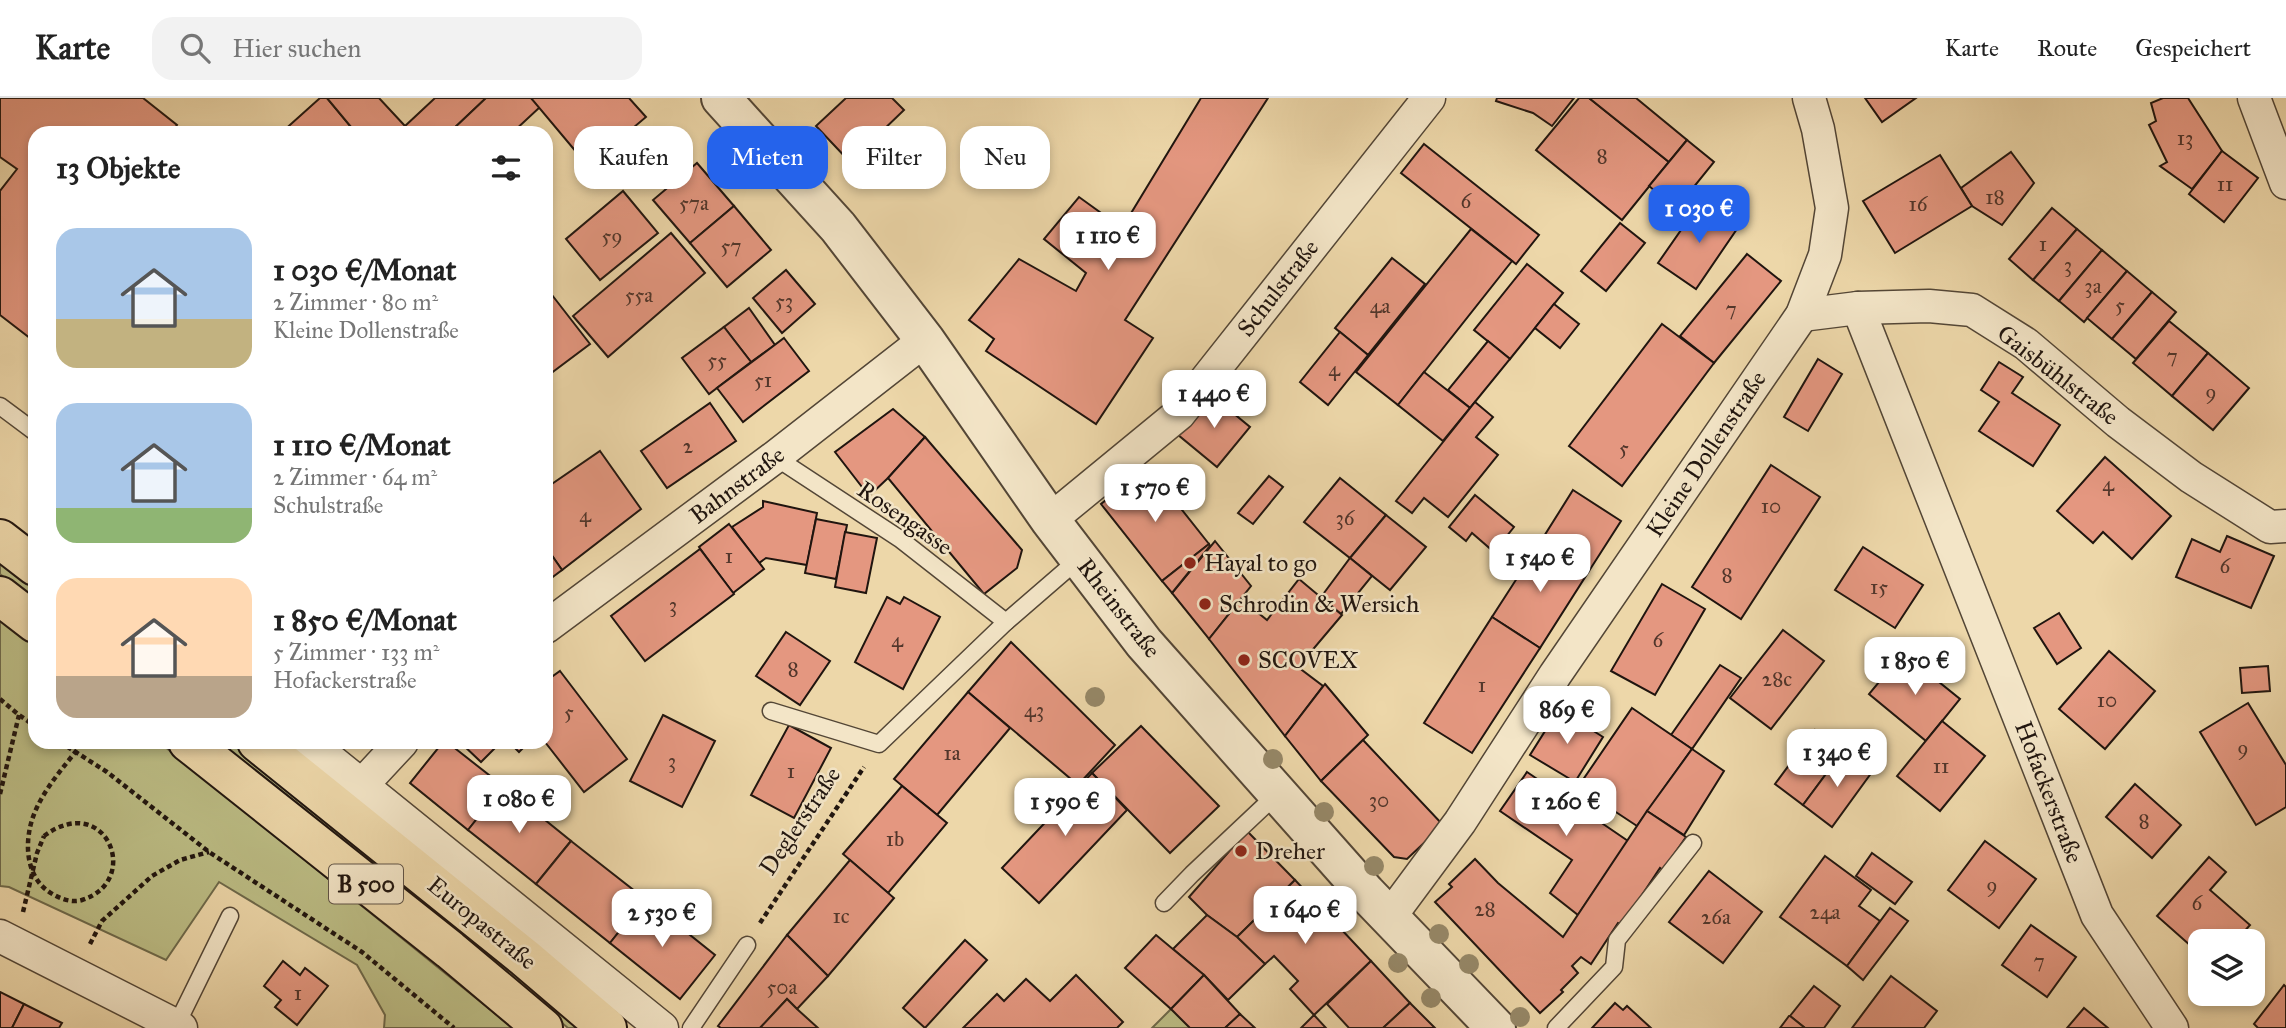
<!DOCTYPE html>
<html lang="de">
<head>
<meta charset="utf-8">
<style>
  body { margin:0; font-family:"IM FELL Great Primer",serif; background:#f2f2f2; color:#222; height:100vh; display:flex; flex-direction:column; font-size:26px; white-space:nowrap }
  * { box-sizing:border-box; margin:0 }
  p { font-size:23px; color:#767676 }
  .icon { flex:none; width:38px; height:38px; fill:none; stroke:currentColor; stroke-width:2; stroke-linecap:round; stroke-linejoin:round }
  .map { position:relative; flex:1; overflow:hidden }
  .side { position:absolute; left:28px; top:28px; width:525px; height:623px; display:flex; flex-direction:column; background:#fff; border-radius:21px; box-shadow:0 4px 10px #0003 }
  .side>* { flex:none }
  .guide { position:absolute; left:574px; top:28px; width:665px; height:63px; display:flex; gap:14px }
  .buttons { position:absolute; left:2188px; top:831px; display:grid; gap:14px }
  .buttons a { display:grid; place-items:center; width:77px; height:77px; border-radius:14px; background:#fff; box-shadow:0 4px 10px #0003; font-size:35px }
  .price { position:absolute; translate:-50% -60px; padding:0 16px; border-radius:14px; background:#fff; color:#222; font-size:23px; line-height:46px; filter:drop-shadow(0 2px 4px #0008) }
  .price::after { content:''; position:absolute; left:50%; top:42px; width:21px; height:16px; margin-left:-10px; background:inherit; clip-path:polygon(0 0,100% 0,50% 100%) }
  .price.current { background:#2563eb; color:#fff }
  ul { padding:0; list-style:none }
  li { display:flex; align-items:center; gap:21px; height:175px; padding:0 28px }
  li span { display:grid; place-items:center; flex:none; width:196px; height:140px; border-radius:21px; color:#555 }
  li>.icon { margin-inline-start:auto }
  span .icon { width:84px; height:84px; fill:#fffc; stroke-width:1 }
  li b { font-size:30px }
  h2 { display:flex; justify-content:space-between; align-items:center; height:84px; padding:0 28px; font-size:30px }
  .tag { padding:0 24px; border-radius:21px; background:#fff; box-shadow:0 4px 10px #0003; font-size:24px; line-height:63px }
  .tag.current { background:#2563eb; color:#fff }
  header { display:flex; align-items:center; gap:42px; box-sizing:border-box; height:98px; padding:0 35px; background:#fff; border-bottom:2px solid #e0e0e0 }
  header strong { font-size:33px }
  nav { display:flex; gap:38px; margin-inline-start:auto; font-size:24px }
  .search { width:490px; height:63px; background:#f2f2f2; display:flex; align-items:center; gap:18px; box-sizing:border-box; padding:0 24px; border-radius:21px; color:#767676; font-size:26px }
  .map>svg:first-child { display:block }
</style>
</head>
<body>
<header>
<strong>Karte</strong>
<div class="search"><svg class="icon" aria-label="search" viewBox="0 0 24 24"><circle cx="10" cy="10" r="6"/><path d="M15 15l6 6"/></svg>Hier suchen</div>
<nav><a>Karte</a><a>Route</a><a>Gespeichert</a></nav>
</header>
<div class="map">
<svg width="2286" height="930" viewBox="0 0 2286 930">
  <rect width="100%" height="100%" fill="#edd7a9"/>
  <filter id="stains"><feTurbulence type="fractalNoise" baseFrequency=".00286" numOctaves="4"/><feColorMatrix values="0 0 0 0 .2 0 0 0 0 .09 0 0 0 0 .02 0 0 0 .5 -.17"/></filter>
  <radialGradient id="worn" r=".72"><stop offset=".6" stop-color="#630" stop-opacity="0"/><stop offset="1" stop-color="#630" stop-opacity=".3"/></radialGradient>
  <g fill="#bcbd85" stroke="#6e694a" stroke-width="2">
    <path d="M0,462L35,489V503L0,476Z"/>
    <path d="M0,521L35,548V644H159L513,930H384L385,917L357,867L219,784L166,862L9,789L0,788Z"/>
    <path d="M215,644H232L582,930H568L478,854Z"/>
    <path d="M1171,911L1190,930H1152Z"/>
  </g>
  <g fill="#e49780" stroke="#20150f" stroke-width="2">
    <path d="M0,0H143L177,27L171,35H35V244L0,217V93L17,71L0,59Z"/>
    <path d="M320,0H327L356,35H281Z"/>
    <path d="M327,0H379L405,28L435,0H486L449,35H356Z"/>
    <path d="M486,0H531L540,9L512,35H449Z"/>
    <path d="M531,0H629L646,19L588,68Z"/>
    <path d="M846,0H892L904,12L850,64L816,28Z"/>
    <path d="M1201,0H1268L1125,222L1153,240L1096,326L986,253L994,241L969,222L1019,161L1076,193L1086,175L1044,141L1079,99L1122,130Z"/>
    <path d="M1497,0H1574L1552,28L1533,15L1496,3Z"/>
    <path d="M1579,0H1589L1669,64L1622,122L1536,52Z"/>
    <path d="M1589,0H1636L1687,42L1669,64Z"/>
    <path d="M1865,0H1916L1882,24Z"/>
    <path d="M2163,0H2188L2222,53L2192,91L2160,68L2167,64L2149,27L2156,23L2151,5Z"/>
    <path d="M1687,42L1714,64L1676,111L1649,88Z"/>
    <path d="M1424,46L1539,137L1516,166L1401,75Z"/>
    <path d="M2222,53L2258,80L2224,124L2189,96Z"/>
    <path d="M2011,54L2034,85L2002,127L1972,108L1961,90Z"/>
    <path d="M1940,57L1972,108L1895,155L1863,103Z"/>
    <path d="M697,65L734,108L690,145L653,102Z"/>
    <path d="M623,93L658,135L600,182L566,141Z"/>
    <path d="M1702,102L1739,128L1696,191L1658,165Z"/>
    <path d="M734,108L771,152L727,189L690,145Z"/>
    <path d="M2052,110L2077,131L2033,182L2009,161Z"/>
    <path d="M1620,125L1645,145L1606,193L1581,173Z"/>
    <path d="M1471,131L1512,163L1398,307L1356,274Z"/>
    <path d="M2077,131L2102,152L2059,203L2033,182Z"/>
    <path d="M671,135L705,175L608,259L573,218Z"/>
    <path d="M2102,152L2127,173L2084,224L2059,203Z"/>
    <path d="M1747,156L1781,183L1714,265L1680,238Z"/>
    <path d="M1392,160L1425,186L1368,257L1335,230Z"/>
    <path d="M1527,166L1563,195L1510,261L1474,232Z"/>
    <path d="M786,172L815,206L782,235L753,200Z"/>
    <path d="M2127,173L2152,194L2112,241L2087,220Z"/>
    <path d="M2152,194L2176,214L2136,261L2112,241Z"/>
    <path d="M552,197L590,246L546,279V202Z"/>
    <path d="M1554,206L1579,226L1560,250L1535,230Z"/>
    <path d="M749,210L775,247L751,264L724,229Z"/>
    <path d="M2169,223L2208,255L2172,298L2133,265Z"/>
    <path d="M1662,226L1714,265L1622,388L1569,348Z"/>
    <path d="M724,229L751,264L709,296L682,260Z"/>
    <path d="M1340,234L1368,257L1328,307L1300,284Z"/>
    <path d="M784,240L809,273L743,324L717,290Z"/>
    <path d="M1488,243L1510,261L1470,310L1448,292Z"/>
    <path d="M2208,255L2249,290L2213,332L2172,298Z"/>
    <path d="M1818,261L1842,276L1808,333L1784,319Z"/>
    <path d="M1999,264L2023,279L2012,295L2060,327L2033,368L1979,333L1999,304L1981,292Z"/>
    <path d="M1424,274L1470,310L1443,343L1398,307Z"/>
    <path d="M1210,296L1250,329L1217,369L1177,336Z"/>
    <path d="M1475,304L1493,319L1476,339L1498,357L1448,419L1424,400L1412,415L1396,403Z"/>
    <path d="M710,305L736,343L667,390L641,353Z"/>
    <path d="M893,311L925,339L888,380L869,398L835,354Z"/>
    <path d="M925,339L1022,452L1017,470L984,496L888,380Z"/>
    <path d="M600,353L641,411L562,472L546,449V390Z"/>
    <path d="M2105,359L2171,418L2132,461L2103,434L2093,445L2057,413Z"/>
    <path d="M1771,367L1820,399L1741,521L1692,489Z"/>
    <path d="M1148,369L1209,446L1162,483L1101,406Z"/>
    <path d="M1269,378L1283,389L1253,426L1238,415Z"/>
    <path d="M1340,380L1386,417L1350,460L1304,424Z"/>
    <path d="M1573,392L1621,423L1589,473L1541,443Z"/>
    <path d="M1475,397L1514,429L1494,454L1472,435L1466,443L1449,429Z"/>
    <path d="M763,403L817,415L807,467L766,460L759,465L732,429L763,409Z"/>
    <path d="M1386,417L1426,449L1390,492L1350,460Z"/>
    <path d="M816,421L847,427L836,481L805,475Z"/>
    <path d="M729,426L764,471L733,495L699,449Z"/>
    <path d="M845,434L877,440L866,495L835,489Z"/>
    <path d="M2227,438L2274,458L2251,510L2176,479L2192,441L2220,454Z"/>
    <path d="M1215,443L1251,488L1209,541L1172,495Z"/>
    <path d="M1541,443L1589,473L1540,550L1492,519Z"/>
    <path d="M1209,446L1210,448L1172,495L1162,483Z"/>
    <path d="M546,449L562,472L546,484Z"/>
    <path d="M1863,449L1923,487L1895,530L1835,492Z"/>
    <path d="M700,451L734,496L645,563L611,518Z"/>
    <path d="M1350,460L1372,478L1341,516L1321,499Z"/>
    <path d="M1299,481L1342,517L1298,569L1323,588L1285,638L1209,541L1241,501L1267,522Z"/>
    <path d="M1662,486L1705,511L1655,597L1611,573Z"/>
    <path d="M887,499L900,506L904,499L940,519L903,591L855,564Z"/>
    <path d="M2059,515L2081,550L2057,566L2034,530Z"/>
    <path d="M1492,519L1540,550L1472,655L1424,625Z"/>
    <path d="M1783,532L1824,563L1771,631L1730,600Z"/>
    <path d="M786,534L830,563L800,607L756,578Z"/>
    <path d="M1011,544L1115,647L1078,687L968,594Z"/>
    <path d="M2109,553L2155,593L2105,651L2059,611Z"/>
    <path d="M1903,555L1960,601L1926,643L1869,596Z"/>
    <path d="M1720,567L1741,580L1692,651L1671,637Z"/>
    <path d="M2268,568L2270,593L2242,595L2240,570Z"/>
    <path d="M560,573L627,661L584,694L545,644L546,583Z"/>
    <path d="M1325,586L1368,637L1321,683L1285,638Z"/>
    <path d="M968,594L1010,630L937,717L894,681Z"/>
    <path d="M2248,605L2286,667V709L2256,727L2200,634Z"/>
    <path d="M1632,610L1692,651L1637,728L1578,689Z"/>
    <path d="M1559,611L1603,639L1575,684L1530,657Z"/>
    <path d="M663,617L715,643L682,709L630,683Z"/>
    <path d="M1942,623L1985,658L1940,713L1897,678Z"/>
    <path d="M789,627L831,650L794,720L751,697Z"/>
    <path d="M1141,628L1219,708L1170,755L1092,675Z"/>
    <path d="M1815,632L1843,653L1803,707L1775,686Z"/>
    <path d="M1363,642L1443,727L1407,761L1394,759L1321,683Z"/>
    <path d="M443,644H447L503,688L468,732L410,685Z"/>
    <path d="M460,644H501L481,664Z"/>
    <path d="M509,644H529L519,654Z"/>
    <path d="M1692,651L1724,673L1684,737L1647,713Z"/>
    <path d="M1843,653L1872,674L1832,729L1803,707Z"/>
    <path d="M1527,674L1628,743L1578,817L1550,795L1572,762L1500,713Z"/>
    <path d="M1092,675L1127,712L1039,805L1002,770Z"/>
    <path d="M2135,686L2181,727L2152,760L2106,719Z"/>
    <path d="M503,688L571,743L536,786L468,732Z"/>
    <path d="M902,688L947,725L888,795L843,756Z"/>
    <path d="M1647,713L1686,739L1663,772L1660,770L1622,827L1618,825L1591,866L1581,859L1572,868L1578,875L1561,892L1563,894L1540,915L1435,804L1452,789L1449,786L1475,761L1498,785L1563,839Z"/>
    <path d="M1247,733L1295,782L1237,839L1207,817L1189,799Z"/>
    <path d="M571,743L645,801L610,845L536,786Z"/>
    <path d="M1985,743L2036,781L1999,830L1948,792Z"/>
    <path d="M1872,755L1912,784L1895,806L1856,778Z"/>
    <path d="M1825,758L1871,792L1859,808L1880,823L1847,868L1780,819Z"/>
    <path d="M2209,759L2226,774L2210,792L2250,827L2235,844H2200V856L2157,818Z"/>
    <path d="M850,762L894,800L828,878L787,837Z"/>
    <path d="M1709,773L1762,814L1723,865L1669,824Z"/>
    <path d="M1295,782L1371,863L1314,917L1290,891L1298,883L1274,858L1265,866L1237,839Z"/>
    <path d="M645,801L715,857L680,901L610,845Z"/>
    <path d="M1890,810L1908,823L1863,882L1847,868Z"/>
    <path d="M1207,817L1237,839L1265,866L1228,902L1204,877L1173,851Z"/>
    <path d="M2031,827L2076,859L2047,899L2002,867Z"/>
    <path d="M787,837L828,878L797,911L787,901L760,930H721L718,928Z"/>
    <path d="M1156,837L1204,877L1171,911L1125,870Z"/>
    <path d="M965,842L987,862L925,930L903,910Z"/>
    <path d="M283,863L300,877L305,870L328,888L297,927L275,909L281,902L264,888Z"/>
    <path d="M1371,863L1410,905L1383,930H1349L1327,906Z"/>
    <path d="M1076,877L1123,924L1117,930H963L997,896L1004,903L1026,881L1050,903Z"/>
    <path d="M1204,877L1240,916L1225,930H1190L1171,911Z"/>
    <path d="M1891,878L1937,913L1924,930H1852Z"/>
    <path d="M2284,887L2286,889V930H2258L2254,926Z"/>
    <path d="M1814,888L1840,908L1824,930H1805L1790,918Z"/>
    <path d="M0,894L24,906L12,930H0Z"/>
    <path d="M787,901L797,911L818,930H760Z"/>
    <path d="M1410,905L1435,930H1383Z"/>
    <path d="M1615,905L1623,912L1627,908L1651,930H1592Z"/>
    <path d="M24,906L62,925L59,930H12Z"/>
    <path d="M2084,910L2108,930H2067Z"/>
    <path d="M1240,916L1255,930H1225Z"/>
    <path d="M1314,917L1326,930H1301Z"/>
    <path d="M1789,918H1790L1805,930H1780Z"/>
  </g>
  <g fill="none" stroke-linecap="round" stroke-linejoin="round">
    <g stroke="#534636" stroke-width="19">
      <g id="service">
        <path d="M0,308L35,334"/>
        <path d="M775,359L900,441L1006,524"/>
        <path d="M771,613L879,646L1006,524L1080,460"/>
        <path d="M1164,805L1192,776L1278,695"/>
        <path d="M176,928L230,818"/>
        <path d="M691,930L747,847"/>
        <path d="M1556,930L1614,869L1617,842L1693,745"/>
      </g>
    </g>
    <g stroke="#534636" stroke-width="35">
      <g id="minor">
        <path d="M2254,0L2286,85"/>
        <path d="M1858,210L2097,817L2172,930"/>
        <path d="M1802,217L1858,210L1929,208L1972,212L2026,246L2118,324L2191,379L2270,429L2286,428"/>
        <path d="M1050,422L1179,316L1429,0"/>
        <path d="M546,529L775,359L925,242"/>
        <path d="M308,644L662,930"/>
        <path d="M361,688L402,644"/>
        <path d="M1387,817L1400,805L1460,724L1555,577L1802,217L1825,157L1832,110L1818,31L1809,0"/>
        <path d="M0,838L181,930"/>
      </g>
    </g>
    <g stroke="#534636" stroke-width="42">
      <path id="tertiary" d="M721,0L838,129L925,242L1050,422L1144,545L1366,795L1496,930"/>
    </g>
    <g stroke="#20150f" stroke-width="42">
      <g id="primary">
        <path d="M0,441L35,468"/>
        <path d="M0,498L35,525"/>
        <path d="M188,644L450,852L543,930"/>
        <path d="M257,644L525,860L607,930"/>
      </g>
    </g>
    <g stroke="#20150f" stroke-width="4.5" stroke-dasharray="5 3.5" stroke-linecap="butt">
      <path d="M0,601L19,617L35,628"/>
      <path d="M60,644L107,674L209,754L362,854L454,930"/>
      <path d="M0,696L19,617"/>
      <path d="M23,814L37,755L44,738"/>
      <path d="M760,825L864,669"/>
      <path d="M90,846L102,823L152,778L180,762L209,754"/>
    </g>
    <use href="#service" stroke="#f3e5c7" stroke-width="16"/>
    <use href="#minor" stroke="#f3e5c7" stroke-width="32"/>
    <use href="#tertiary" stroke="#f3e5c7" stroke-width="38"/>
    <use href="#primary" stroke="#edd7a9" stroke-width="38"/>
    <path stroke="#20150f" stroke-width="4.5" stroke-dasharray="5 3.5" stroke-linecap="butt" d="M44,738C106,692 143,783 82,802C69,806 53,798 43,789C29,775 26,754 29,735C34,700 63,671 83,644"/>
  </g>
  <g fill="#968868">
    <circle cx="1095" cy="599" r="10"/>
    <circle cx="1273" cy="661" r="10"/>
    <circle cx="1324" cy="714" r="10"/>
    <circle cx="1374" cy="768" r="10"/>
    <circle cx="1336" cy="800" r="10"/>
    <circle cx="1439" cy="836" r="10"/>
    <circle cx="1398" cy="865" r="10"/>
    <circle cx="1469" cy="866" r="10"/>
    <circle cx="1431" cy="900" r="10"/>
    <circle cx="1520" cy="919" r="10"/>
  </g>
  <g fill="#8f2418" stroke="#f3e5c7" stroke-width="2.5">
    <circle cx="1190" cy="465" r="7"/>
    <circle cx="1205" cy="506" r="7"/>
    <circle cx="1244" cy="562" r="7"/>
    <circle cx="1241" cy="753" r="7"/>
  </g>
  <g text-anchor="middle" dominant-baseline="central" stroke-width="5" stroke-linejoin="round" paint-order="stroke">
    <g font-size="21" fill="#51362b">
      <text x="2185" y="40">13</text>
      <text x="1602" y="58">8</text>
      <text x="2225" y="86">11</text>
      <text x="1995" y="99">18</text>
      <text x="1466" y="103">6</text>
      <text x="694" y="105">57a</text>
      <text x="1918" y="106">16</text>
      <text x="612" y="138">59</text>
      <text x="2043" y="146">1</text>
      <text x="731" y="148">57</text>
      <text x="2068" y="167">3</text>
      <text x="2093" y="188">3a</text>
      <text x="639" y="197">55a</text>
      <text x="784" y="203">53</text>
      <text x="2120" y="207">5</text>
      <text x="1380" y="208">4a</text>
      <text x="1731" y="211">7</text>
      <text x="2172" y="258">7</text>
      <text x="717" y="262">55</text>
      <text x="1334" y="271">4</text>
      <text x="763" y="282">51</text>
      <text x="2211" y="294">9</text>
      <text x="688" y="348">2</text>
      <text x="1624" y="350">5</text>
      <text x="2108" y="386">4</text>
      <text x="1771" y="408">10</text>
      <text x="585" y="417">4</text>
      <text x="1345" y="420">36</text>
      <text x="729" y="458">1</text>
      <text x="2225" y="468">6</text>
      <text x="1727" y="477">8</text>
      <text x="1879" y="489">15</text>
      <text x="673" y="507">3</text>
      <text x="897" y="542">4</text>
      <text x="1658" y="542">6</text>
      <text x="793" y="571">8</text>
      <text x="1777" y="581">28c</text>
      <text x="1482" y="587">1</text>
      <text x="2107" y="602">10</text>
      <text x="1034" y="612">43</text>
      <text x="569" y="614">5</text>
      <text x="2243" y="650">9</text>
      <text x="952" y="655">1a</text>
      <text x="672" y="663">3</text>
      <text x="1941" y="668">11</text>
      <text x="791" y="673">1</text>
      <text x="1379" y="702">30</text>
      <text x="2144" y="723">8</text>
      <text x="895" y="741">1b</text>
      <text x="1992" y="787">9</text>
      <text x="2197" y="805">6</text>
      <text x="1485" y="811">28</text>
      <text x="1825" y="814">24a</text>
      <text x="841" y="818">1c</text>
      <text x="1716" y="819">26a</text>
      <text x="2039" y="863">7</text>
      <text x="782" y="889">50a</text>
      <text x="298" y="895">1</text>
    </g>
    <rect fill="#f3e5c7" stroke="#5f5346" stroke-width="2" x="329" y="766.5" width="74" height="39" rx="5"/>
    <g font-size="23" font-weight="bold" fill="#20150f">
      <text x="366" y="786">B 500</text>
    </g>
    <g font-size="24" fill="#20150f" stroke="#f3e5c7">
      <text transform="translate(1278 190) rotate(-52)">Schulstraße</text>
      <text transform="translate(2058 277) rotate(38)">Gaisbühlstraße</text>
      <text transform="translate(1706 356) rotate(-56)">Kleine Dollenstraße</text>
      <text transform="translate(737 387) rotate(-37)">Bahnstraße</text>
      <text transform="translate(905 420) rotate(35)">Rosengasse</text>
      <text transform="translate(1119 510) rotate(52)">Rheinstraße</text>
      <text transform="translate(2049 694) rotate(69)">Hofackerstraße</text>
      <text transform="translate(800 723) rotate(-56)">Deglerstraße</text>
      <text transform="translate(482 825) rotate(39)">Europastraße</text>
    </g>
    <g font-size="24" fill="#20150f" stroke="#f3e5c7" text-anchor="start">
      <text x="1204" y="465">Hayal to go</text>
      <text x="1219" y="506">Schrodin &amp; Wersich</text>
      <text x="1258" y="562">SCOVEX</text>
      <text x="1255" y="753">Dreher</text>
    </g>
  </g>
  <rect width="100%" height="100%" filter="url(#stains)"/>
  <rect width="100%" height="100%" fill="url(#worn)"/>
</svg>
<div class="buttons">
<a><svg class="icon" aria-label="layers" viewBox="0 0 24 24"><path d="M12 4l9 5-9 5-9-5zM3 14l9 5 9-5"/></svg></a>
</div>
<b class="price current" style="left:1699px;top:147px">1 030 €</b>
<b class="price" style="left:1108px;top:174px">1 110 €</b>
<b class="price" style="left:1214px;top:332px">1 440 €</b>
<b class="price" style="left:1155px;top:426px">1 570 €</b>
<b class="price" style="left:1540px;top:496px">1 540 €</b>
<b class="price" style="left:1915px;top:599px">1 850 €</b>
<b class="price" style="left:1567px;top:648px">869 €</b>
<b class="price" style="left:1837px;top:691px">1 340 €</b>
<b class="price" style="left:519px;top:737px">1 080 €</b>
<b class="price" style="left:1065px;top:740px">1 590 €</b>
<b class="price" style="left:1566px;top:740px">1 260 €</b>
<b class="price" style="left:1305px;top:848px">1 640 €</b>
<b class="price" style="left:662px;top:851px">2 530 €</b>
<div class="guide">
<a class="tag">Kaufen</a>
<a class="tag current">Mieten</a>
<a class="tag">Filter</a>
<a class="tag">Neu</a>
</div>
<section class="side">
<h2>13 Objekte<svg class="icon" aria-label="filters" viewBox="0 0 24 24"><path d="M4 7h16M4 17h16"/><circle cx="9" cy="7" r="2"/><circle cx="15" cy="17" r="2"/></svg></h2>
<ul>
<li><span style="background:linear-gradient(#a9c7e8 65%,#c2b280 0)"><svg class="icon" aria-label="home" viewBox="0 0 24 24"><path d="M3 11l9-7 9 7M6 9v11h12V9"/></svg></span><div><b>1 030 €/Monat</b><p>2 Zimmer · 80 m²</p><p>Kleine Dollenstraße</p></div></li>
<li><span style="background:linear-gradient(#a9c7e8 75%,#8fb573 0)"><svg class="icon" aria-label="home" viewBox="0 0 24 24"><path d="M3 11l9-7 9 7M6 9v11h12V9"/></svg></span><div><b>1 110 €/Monat</b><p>2 Zimmer · 64 m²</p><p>Schulstraße</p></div></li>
<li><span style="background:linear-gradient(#ffd9b3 70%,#b9a48a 0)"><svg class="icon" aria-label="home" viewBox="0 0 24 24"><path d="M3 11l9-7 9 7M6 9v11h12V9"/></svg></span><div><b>1 850 €/Monat</b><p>5 Zimmer · 133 m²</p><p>Hofackerstraße</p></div></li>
</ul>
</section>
</div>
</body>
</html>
